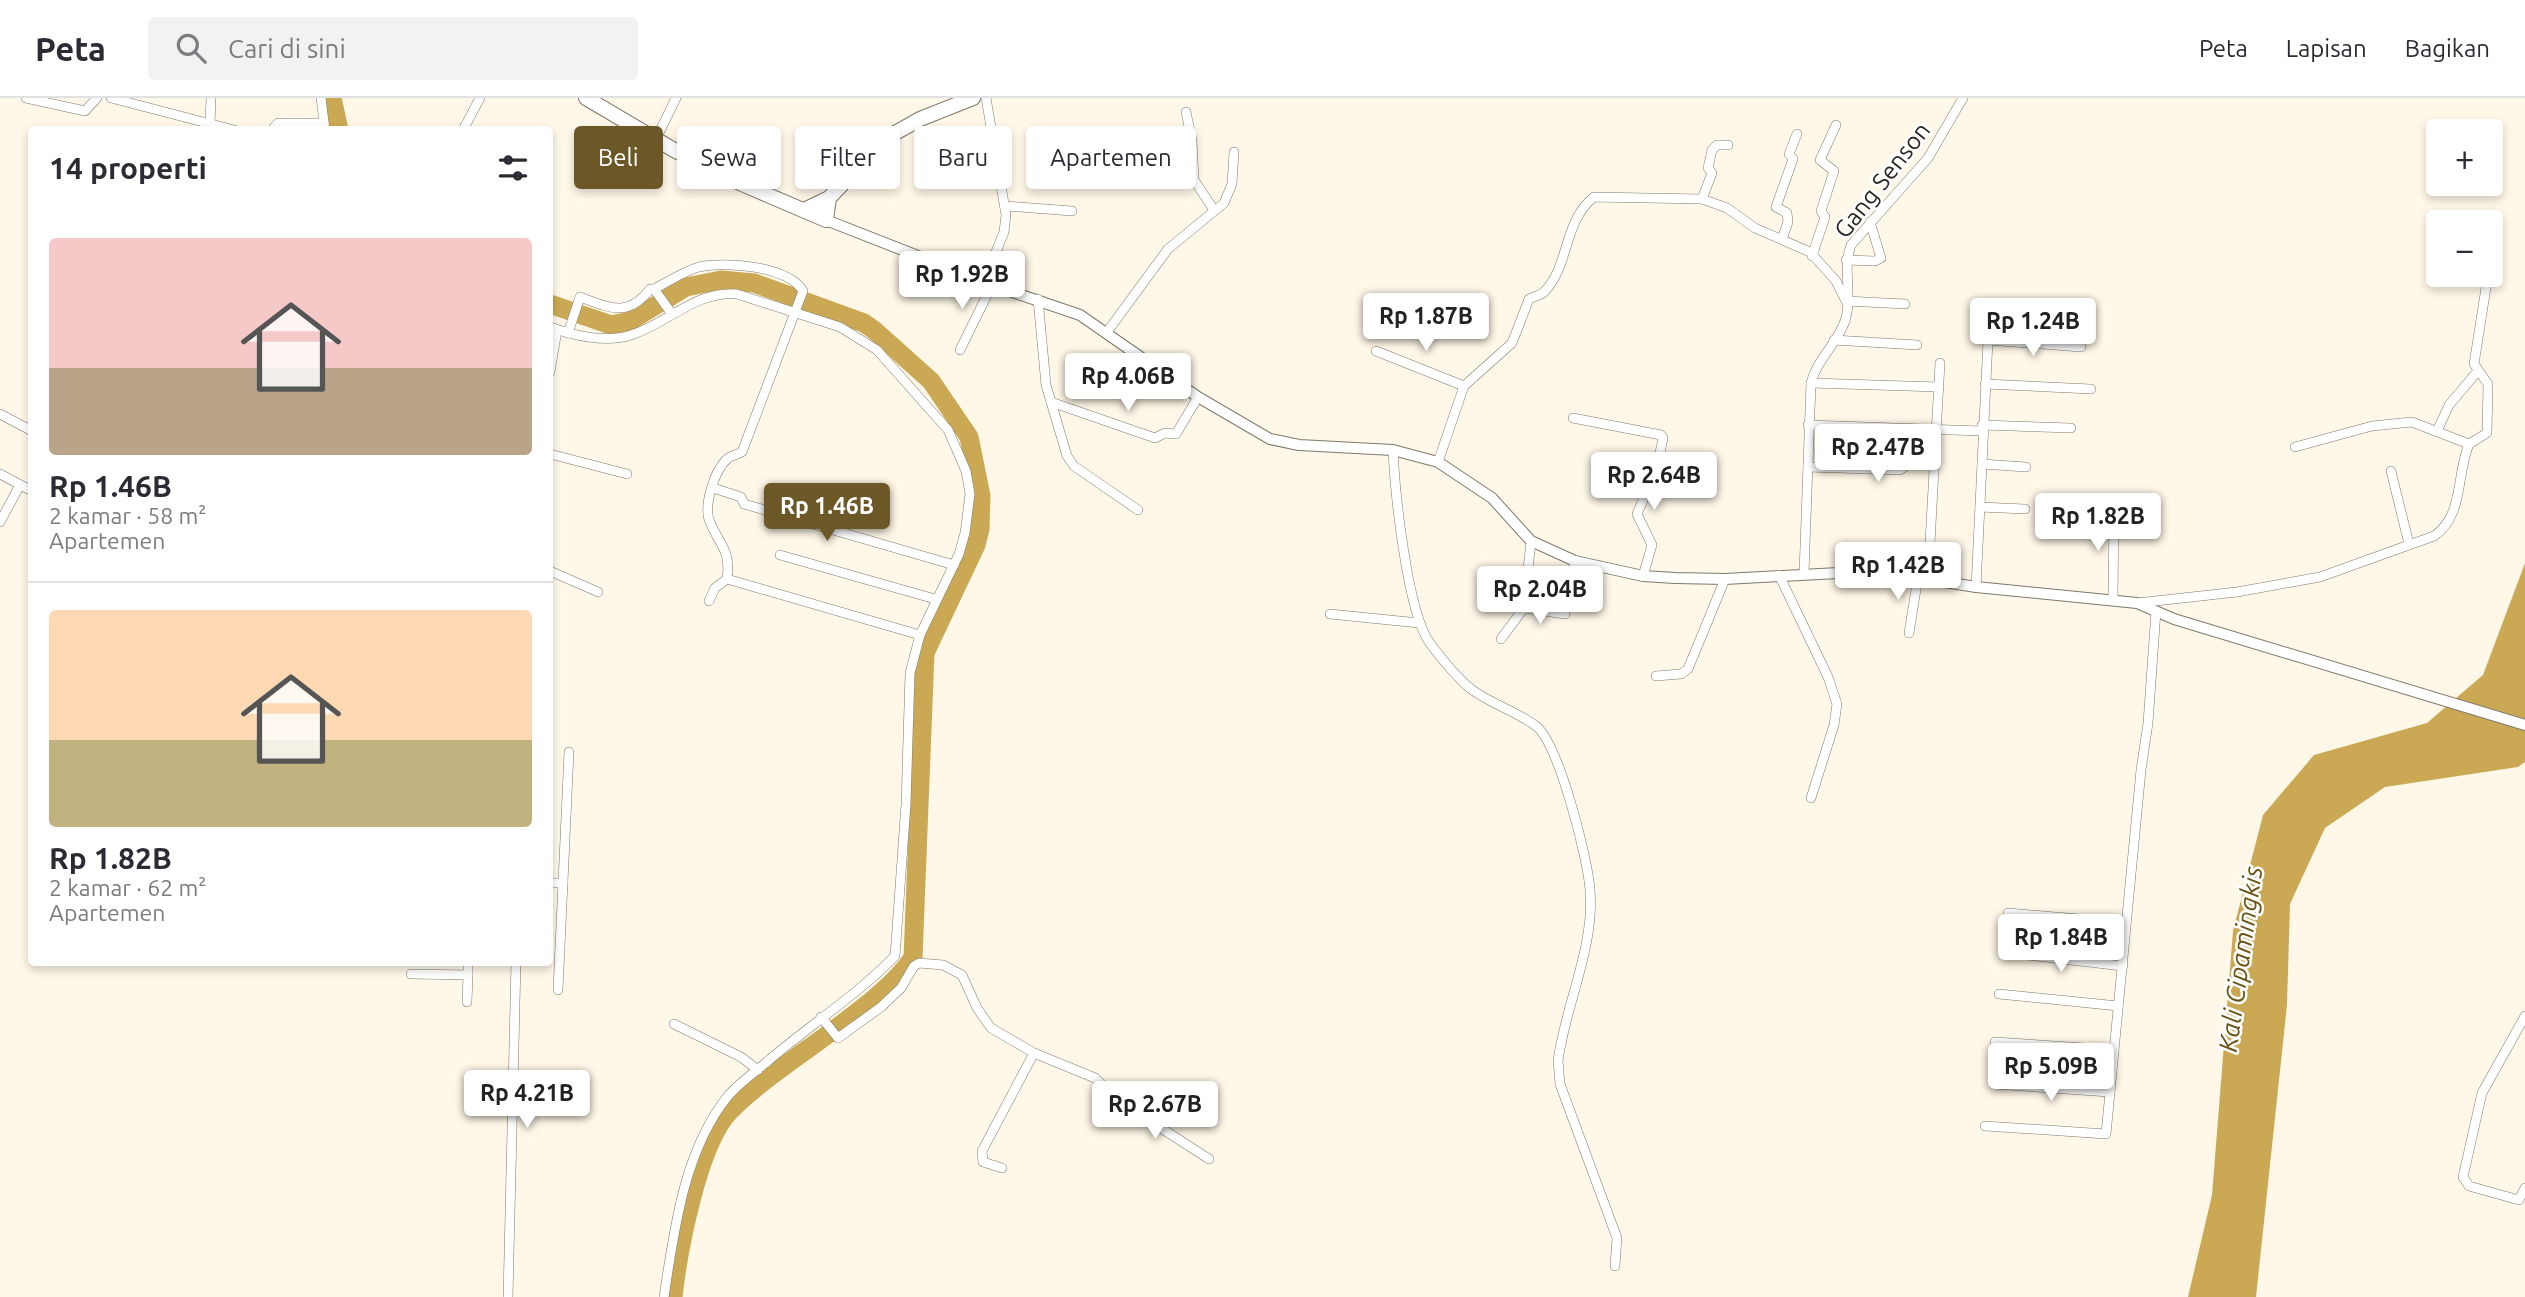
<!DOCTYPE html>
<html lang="id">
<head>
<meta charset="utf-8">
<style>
  body { margin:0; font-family:Ubuntu,sans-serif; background:#f2f2f3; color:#2b2b33; height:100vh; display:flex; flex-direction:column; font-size:26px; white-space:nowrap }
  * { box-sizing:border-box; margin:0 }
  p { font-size:23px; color:#7c7c81 }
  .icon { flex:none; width:38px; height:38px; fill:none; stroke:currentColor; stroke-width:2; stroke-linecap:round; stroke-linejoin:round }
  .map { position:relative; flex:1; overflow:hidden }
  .sheet { position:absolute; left:28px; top:28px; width:525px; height:840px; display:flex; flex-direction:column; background:#fff; border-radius:7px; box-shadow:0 4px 10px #0003 }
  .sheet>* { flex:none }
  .hud { position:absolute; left:574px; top:28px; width:665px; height:63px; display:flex; gap:14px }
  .buttons { position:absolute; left:2426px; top:21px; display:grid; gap:14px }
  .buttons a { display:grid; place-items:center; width:77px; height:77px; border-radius:7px; background:#fff; box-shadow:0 4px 10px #0003; font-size:35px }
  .price { position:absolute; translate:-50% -60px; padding:0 16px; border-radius:7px; background:#fff; color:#222; font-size:23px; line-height:46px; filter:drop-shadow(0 2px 4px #0008) }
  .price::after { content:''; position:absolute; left:50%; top:42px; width:21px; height:16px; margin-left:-10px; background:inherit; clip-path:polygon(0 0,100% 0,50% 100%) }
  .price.current { background:#6c5827; color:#fff }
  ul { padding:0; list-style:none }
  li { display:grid; align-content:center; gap:14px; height:371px; padding:0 21px }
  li+li { border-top:2px solid #e1e1e2 }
  li span { display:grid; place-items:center; height:217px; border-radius:7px; color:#555 }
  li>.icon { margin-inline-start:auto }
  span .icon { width:126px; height:126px; fill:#fffc; stroke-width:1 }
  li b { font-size:30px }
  h2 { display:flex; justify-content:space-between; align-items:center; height:84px; padding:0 21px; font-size:30px }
  .tag { padding:0 24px; border-radius:7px; background:#fff; box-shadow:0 4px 10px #0003; font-size:24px; line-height:63px }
  .tag.current { background:#6c5827; color:#fff }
  header { display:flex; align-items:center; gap:42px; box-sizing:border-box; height:98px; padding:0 35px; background:#fff; border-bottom:2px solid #e1e1e2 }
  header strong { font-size:33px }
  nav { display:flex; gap:38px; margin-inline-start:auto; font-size:24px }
  .search { width:490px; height:63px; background:#f2f2f3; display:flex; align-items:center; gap:18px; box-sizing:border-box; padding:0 24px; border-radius:7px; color:#7c7c81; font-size:26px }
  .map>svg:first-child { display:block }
</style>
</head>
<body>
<header>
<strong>Peta</strong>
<div class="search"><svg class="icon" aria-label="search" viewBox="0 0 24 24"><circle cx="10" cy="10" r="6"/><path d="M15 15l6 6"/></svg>Cari di sini</div>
<nav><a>Peta</a><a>Lapisan</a><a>Bagikan</a></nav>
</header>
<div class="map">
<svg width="2525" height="1199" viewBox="0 0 2525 1199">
  <rect width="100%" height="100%" fill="#fff8e8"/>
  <path fill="#cba954" d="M2525,465V664L2518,669L2385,689L2325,730L2290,806L2287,907L2256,1199H2188L2212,1097L2233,833L2263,717L2314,657L2427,625L2483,577Z"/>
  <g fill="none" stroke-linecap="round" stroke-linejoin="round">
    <g stroke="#cba954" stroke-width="19">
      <path d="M332,0L339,32"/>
      <path d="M550,206L611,227L630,223L686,189L721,182L754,185L864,225L874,232L931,283L969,339L981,398L980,431L976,447L925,555L913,860C893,889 859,913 831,934C800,957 756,986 730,1013C698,1045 678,1153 673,1199"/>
    </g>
    <g stroke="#7f796b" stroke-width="10">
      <g id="minor">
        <path d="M26,0L85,13L97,0"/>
        <path d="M111,0L234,32"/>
        <path d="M321,0L325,32"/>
        <path d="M1186,14L1192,43L1194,82L1214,112"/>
        <path d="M210,27L211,0"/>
        <path d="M272,32L278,25H324"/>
        <path d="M463,32L480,0"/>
        <path d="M655,43L676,0"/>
        <path d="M1702,101L1712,75L1708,70L1712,52L1717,47H1728"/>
        <path d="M1005,108L1072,113"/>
        <path d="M1782,141L1788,124L1787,115L1776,109L1793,61L1789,56L1797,36"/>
        <path d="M2490,156L2494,128"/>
        <path d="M1812,158L1825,119L1821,113L1834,73L1820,62L1836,27"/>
        <path d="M1846,162L1875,163L1881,160L1870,124"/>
        <path d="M984,184L1004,134L1006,117L986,0"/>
        <path d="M654,191C668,184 684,173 699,169C726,163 787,168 803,193L742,354C737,357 731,357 727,361C714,373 703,409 710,424C720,448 731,452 727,481L715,490L709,503"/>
        <path d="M1038,201L1046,287L1067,358L1074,368L1138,412"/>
        <path d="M550,229C574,238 606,245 631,237C669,225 694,193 737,196L840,229L877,252L948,332L966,373L970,396L965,435L959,456L920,537L910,575L906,706L895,858C857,897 810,927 768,963C755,974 739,985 728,998C684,1052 674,1133 664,1199"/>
        <path d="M1107,234L1168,151L1224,105L1232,86L1234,54"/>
        <path d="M568,235L580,199C610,210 628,220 650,191H654L672,216"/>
        <path d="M1834,242L1917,247"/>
        <path d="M1987,242L2081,249"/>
        <path d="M960,252L992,187"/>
        <path d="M1376,253L1464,288"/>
        <path d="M550,274L557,232"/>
        <path d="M1811,285L1939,289"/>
        <path d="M1985,286L2091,291"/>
        <path d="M1051,304L1155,340L1165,335L1176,336L1198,299"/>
        <path d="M0,316L32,333"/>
        <path d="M1573,320L1661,337L1663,340L1657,370L1637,416L1652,447L1643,478"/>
        <path d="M1808,327L1982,333"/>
        <path d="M1982,327L2071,330"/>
        <path d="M2438,331L2449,307L2477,274"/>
        <path d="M2295,349L2372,328L2412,324L2469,346"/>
        <path d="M1393,352C1395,395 1407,511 1429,544C1441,560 1456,579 1471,591C1491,606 1516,613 1536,628C1559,646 1588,761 1590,792C1595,849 1565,908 1558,963L1560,986L1617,1140L1615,1168"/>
        <path d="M550,356L627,376"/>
        <path d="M1438,364L1464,288L1512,245L1529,201C1533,199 1541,197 1544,194C1570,168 1563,123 1594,99L1702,101L1727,110L1755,130L1810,154L1836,183L1846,203L1905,206"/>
        <path d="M1982,366L2026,369"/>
        <path d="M1808,369L1900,372L1904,369L1906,347"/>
        <path d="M2391,373L2409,446"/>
        <path d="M0,376L32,393"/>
        <path d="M713,390L741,399L744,406L954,467"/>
        <path d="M1980,409L2025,411"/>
        <path d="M0,424L20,387"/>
        <path d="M780,457L935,501"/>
        <path d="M550,473L598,494"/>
        <path d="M1804,475L1811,285C1817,261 1837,246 1845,223C1853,199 1842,172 1851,147L1928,60L1963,0"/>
        <path d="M1779,477L1828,579L1837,606L1834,627L1811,700"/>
        <path d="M1928,480L1940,265"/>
        <path d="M727,481L920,537"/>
        <path d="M1976,489L1989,222"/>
        <path d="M2113,502L2114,407"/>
        <path d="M2137,505L2237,494L2320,479L2434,438C2464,418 2456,377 2469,346L2487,335L2488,286L2474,266L2488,177"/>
        <path d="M1524,510L1565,516L1575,463"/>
        <path d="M1330,516L1419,525"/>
        <path d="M1909,535L1918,479"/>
        <path d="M1501,541L1524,510L1531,443"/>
        <path d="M1656,578L1681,576L1688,571L1725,481"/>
        <path d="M550,785H563"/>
        <path d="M2008,815L2126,825"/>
        <path d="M2003,854L2123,868"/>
        <path d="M411,876L468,877V864"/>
        <path d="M558,892L569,654"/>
        <path d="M1999,896L2118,908"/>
        <path d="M467,904L468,877"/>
        <path d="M2525,918L2482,995L2463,1079L2469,1088L2519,1102L2525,1090"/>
        <path d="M821,919L838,940L881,909L901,890L914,868L919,865L943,867L962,877L977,910L991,930L1034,955L1095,980L1116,1001L1209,1061"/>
        <path d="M674,926L741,959L758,972"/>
        <path d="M1995,944L2114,952"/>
        <path d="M1994,986L2110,994"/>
        <path d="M1985,1028L2106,1036L2141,672L2148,625L2156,513"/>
        <path d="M1002,1070L983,1064L982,1053L1034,955"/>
        <path d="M508,1199L516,864"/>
      </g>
    </g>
    <g stroke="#7f796b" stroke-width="12">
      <path id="tertiary" d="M826,122L992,187L1080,217L1198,299L1270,341L1299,347L1393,352L1438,364L1492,400L1531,443L1575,463L1643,478L1675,480L1725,481L1876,473L1976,489L2137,505L2174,521L2525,627"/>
    </g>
    <g stroke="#7f796b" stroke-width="16">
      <g id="primary">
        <path d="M586,0L674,52L742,86L826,122L829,100"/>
        <path d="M804,112L829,100L888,39L920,21L973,0"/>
      </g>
    </g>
    <use href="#minor" stroke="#fff" stroke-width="9"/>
    <use href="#tertiary" stroke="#fff" stroke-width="10"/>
    <use href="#primary" stroke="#fff" stroke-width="14"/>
  </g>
  <g text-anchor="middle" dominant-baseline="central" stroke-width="5" stroke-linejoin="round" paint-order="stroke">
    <g font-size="24" fill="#292621" stroke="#fff">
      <text transform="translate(1882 82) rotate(-52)">Gang Senson</text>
    </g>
    <g font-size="26" font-style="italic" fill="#6b5313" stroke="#fff">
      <text transform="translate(2240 861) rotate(-82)">Kali Cipamingkis</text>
    </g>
  </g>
</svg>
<div class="buttons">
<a>+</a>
<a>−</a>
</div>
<b class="price" style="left:962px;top:213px">Rp 1.92B</b>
<b class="price" style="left:1426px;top:255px">Rp 1.87B</b>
<b class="price" style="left:2033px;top:260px">Rp 1.24B</b>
<b class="price" style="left:1128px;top:315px">Rp 4.06B</b>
<b class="price" style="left:1878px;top:386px">Rp 2.47B</b>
<b class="price" style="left:1654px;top:414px">Rp 2.64B</b>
<b class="price current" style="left:827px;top:445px">Rp 1.46B</b>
<b class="price" style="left:2098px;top:455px">Rp 1.82B</b>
<b class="price" style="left:1898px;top:504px">Rp 1.42B</b>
<b class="price" style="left:1540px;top:528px">Rp 2.04B</b>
<b class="price" style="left:2061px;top:876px">Rp 1.84B</b>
<b class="price" style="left:2051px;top:1005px">Rp 5.09B</b>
<b class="price" style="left:527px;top:1032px">Rp 4.21B</b>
<b class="price" style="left:1155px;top:1043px">Rp 2.67B</b>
<div class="hud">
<a class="tag current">Beli</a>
<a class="tag">Sewa</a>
<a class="tag">Filter</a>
<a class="tag">Baru</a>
<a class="tag">Apartemen</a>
</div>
<section class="sheet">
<h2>14 properti<svg class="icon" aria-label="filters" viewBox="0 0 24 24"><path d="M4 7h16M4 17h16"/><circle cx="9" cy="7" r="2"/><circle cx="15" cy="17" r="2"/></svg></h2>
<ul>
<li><span style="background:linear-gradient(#f6c9c9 60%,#b9a48a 0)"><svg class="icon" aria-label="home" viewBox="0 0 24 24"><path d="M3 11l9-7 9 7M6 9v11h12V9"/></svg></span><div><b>Rp 1.46B</b><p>2 kamar · 58 m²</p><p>Apartemen</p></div></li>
<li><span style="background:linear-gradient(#ffd9b3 60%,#c2b280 0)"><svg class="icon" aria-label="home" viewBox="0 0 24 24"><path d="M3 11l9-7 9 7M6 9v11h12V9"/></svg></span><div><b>Rp 1.82B</b><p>2 kamar · 62 m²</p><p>Apartemen</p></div></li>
</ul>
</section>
</div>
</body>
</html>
